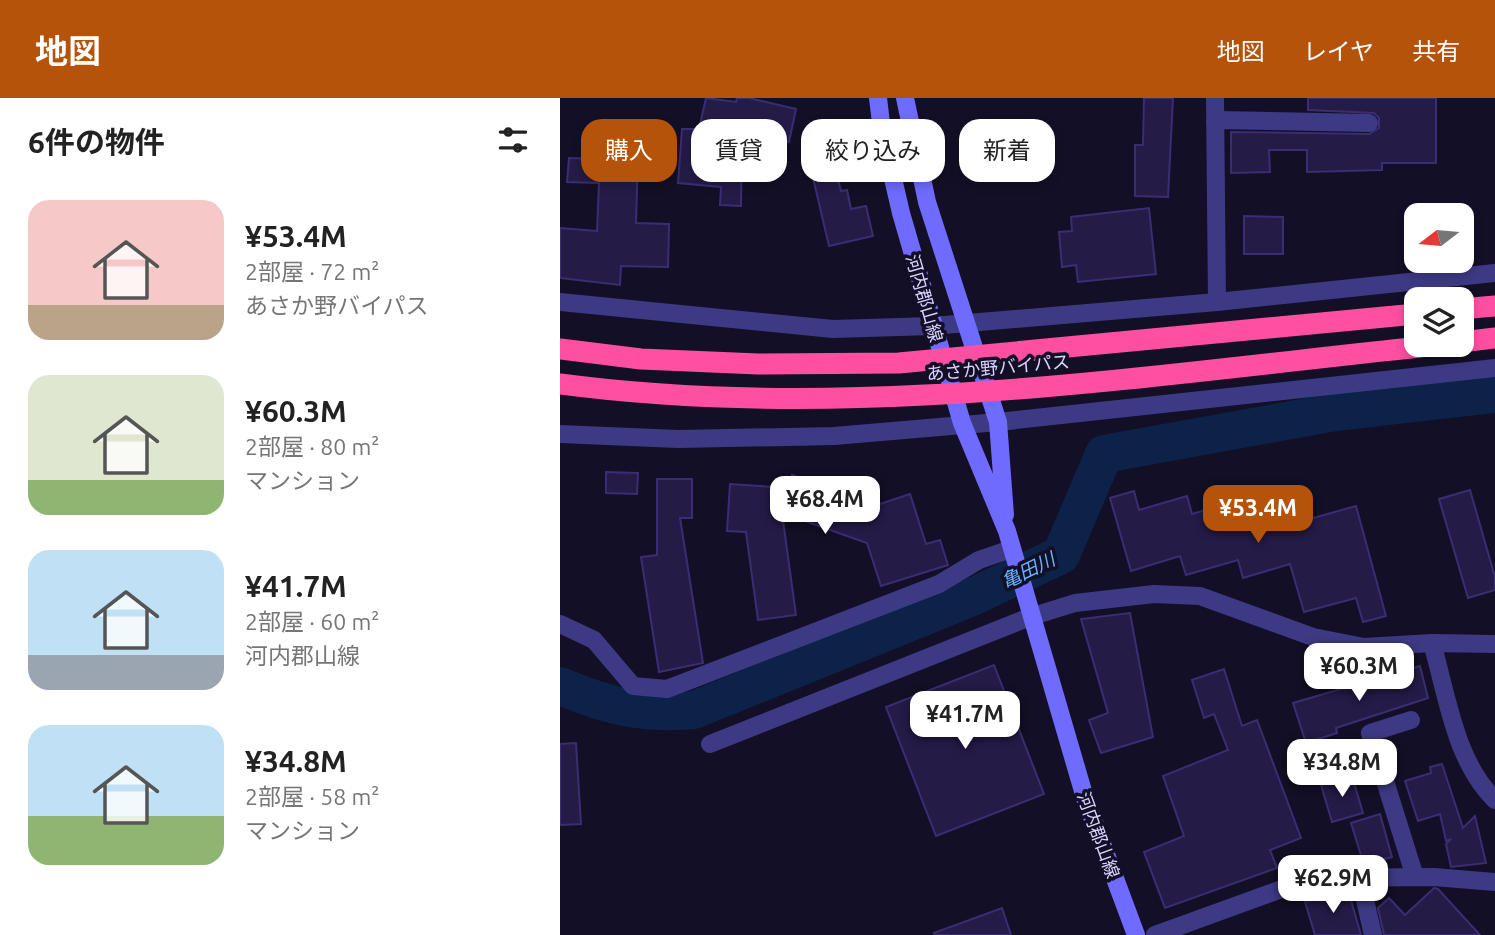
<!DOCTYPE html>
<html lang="ja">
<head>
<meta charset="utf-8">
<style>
  body { margin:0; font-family:Ubuntu,"Noto Sans JP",sans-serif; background:#f2f2f2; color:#222; height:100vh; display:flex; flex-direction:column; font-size:26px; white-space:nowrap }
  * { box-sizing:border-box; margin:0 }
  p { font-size:23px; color:#767676 }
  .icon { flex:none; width:38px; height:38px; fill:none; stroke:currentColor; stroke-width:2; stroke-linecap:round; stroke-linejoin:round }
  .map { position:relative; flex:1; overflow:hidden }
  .side { display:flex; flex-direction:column; background:#fff; width:560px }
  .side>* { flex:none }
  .hud { position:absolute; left:21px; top:21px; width:665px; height:63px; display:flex; gap:14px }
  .needle { width:46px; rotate:254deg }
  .buttons { position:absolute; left:844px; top:105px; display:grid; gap:14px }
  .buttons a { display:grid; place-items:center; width:70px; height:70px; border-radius:14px; background:#fff; box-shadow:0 4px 10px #0003; font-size:35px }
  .price { position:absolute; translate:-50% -60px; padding:0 16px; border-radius:14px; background:#fff; color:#222; font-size:23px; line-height:46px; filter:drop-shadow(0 2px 4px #0008) }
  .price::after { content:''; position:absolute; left:50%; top:42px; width:21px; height:16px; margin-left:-10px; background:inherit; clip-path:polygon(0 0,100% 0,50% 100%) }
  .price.active { background:#b45309; color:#fff }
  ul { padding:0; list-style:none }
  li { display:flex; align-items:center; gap:21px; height:175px; padding:0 28px }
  li span { display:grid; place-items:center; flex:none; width:196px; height:140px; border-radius:21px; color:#555 }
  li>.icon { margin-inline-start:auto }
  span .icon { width:84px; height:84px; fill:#fffc; stroke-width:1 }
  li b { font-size:30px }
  h2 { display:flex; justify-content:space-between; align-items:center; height:84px; padding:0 28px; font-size:30px }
  .tag { padding:0 24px; border-radius:21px; background:#fff; box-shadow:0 4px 10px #0003; font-size:24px; line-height:63px }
  .tag.active { background:#b45309; color:#fff }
  header { display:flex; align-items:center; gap:42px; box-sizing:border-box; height:98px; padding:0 35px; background:#b45309; color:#fff }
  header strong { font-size:33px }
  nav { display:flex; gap:38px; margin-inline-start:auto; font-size:24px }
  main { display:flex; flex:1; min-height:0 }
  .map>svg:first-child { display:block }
</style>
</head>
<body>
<header>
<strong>地図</strong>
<nav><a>地図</a><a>レイヤ</a><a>共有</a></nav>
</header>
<main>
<section class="side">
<h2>6件の物件<svg class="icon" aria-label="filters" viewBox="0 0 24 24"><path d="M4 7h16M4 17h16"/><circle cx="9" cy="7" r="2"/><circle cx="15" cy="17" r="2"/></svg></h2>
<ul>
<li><span style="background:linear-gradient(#f6c9c9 75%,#b9a48a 0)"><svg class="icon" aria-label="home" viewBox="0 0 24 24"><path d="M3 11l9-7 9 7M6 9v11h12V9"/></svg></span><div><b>¥53.4M</b><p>2部屋 · 72 m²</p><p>あさか野バイパス</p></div></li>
<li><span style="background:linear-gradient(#dfe7d0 75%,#8fb573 0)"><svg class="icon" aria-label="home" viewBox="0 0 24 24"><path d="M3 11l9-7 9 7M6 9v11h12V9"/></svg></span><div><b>¥60.3M</b><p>2部屋 · 80 m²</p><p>マンション</p></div></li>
<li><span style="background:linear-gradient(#bfe0f5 75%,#9aa5b1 0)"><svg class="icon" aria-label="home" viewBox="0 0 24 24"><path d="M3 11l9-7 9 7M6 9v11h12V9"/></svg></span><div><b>¥41.7M</b><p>2部屋 · 60 m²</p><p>河内郡山線</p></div></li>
<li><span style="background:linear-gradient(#bfe0f5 65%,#8fb573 0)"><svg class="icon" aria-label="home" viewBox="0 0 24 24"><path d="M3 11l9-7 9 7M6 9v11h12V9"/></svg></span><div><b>¥34.8M</b><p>2部屋 · 58 m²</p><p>マンション</p></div></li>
</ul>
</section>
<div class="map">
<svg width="935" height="837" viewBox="0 0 935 837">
  <rect width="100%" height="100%" fill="#130f26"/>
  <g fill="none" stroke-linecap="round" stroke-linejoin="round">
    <path stroke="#0c2248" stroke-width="38" d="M0,588C47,608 84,617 134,612L410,500L501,457L544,356L775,314L935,296"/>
  </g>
  <g fill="#241b47" stroke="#3b2d73" stroke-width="2">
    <path d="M146,0L176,4L177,0H189L236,11L229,44L182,33L181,108L160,107L161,89L118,85L122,31H139Z"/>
    <path d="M584,0H613L608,99L575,98V47H583Z"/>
    <path d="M748,0H876V65H822V72L747,74V52H709L710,74L671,75V34L809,36L819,30V20L814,15L748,12Z"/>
    <path d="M40,56L78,57L76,125L109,126L108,169L61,168L60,187L0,180V130L37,133L39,85L7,84L9,60L40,61Z"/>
    <path d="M273,62L281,93L287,92L291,111L306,108L313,138L269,148L250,67Z"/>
    <path d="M589,110L596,176L518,184L516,167L502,169L499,134L512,133L511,119Z"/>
    <path d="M684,118L723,119V156H684Z"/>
    <path d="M46,374L78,375L77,396L46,395Z"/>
    <path d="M232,377L317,407L350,396L366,446L380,442L388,467L321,488L307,445L222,415L236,517L198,522L186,434L167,433L170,386L228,390Z"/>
    <path d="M97,381H132V420H120L143,565L99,574L81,459L97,457Z"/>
    <path d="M910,392L935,479V492L908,500L879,401Z"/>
    <path d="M574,393L579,412L627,398L632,416L683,401L685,409L738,394L746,422L796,408L826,518L803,524L796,500L744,514L730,466L683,480L678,462L626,477L620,458L571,473L550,400Z"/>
    <path d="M570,515L593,639L541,655L529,622L548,615L521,521Z"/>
    <path d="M434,567L484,696L376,738L326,609Z"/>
    <path d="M860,568L868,600L776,630L777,635L746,645L733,605Z"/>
    <path d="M664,571L682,628L697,622L741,740L710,752L717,770L605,810L584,754L624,738L603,678L668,652L654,616L644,620L632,582Z"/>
    <path d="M16,645L21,726L0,727V646Z"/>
    <path d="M882,666L903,730L915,718L926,765L891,769L886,746L891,741L886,743L880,716L858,723L845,683L871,675L870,669Z"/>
    <path d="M792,678L803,715L772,724L761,687Z"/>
    <path d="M820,716L832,759L804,767L791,725Z"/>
    <path d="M874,790L878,791L920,837H824L818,810L829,800L845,817Z"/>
    <path d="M788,792L801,837H755L745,804Z"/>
    <path d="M442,810L451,837H374V835Z"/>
  </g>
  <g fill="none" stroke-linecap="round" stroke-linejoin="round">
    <g stroke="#3d3a85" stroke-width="18">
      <path d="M655,0L657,204"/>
      <path d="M655,22L809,25"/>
      <path d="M0,204L273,231L372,228L657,204L935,175"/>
      <path d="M0,336L118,341L274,338L438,324L935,270"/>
      <path d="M0,526L34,542L73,588L107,591L379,486L419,462L451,451"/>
      <path d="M872,545C887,597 895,663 935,702"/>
      <path d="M851,622L810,635L855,779"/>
      <path d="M150,646L470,519L515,505L594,496L640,498L753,539L804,549L872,545L935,546"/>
      <path d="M800,780L813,837"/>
      <path d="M595,837L752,780L874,779L935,784"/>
    </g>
    <g stroke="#6f6bff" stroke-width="18">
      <path d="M318,0L322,33L341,115L402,325L447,433L525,700L576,837"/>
      <path d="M345,0L367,104L438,324L445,417"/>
    </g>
    <g stroke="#ff4fa3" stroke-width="21">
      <path d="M901,211L935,208"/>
      <path d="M901,244L935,240"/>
    </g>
    <g stroke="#ff4fa3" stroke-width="21">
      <path d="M0,251L81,261L198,266L339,265L856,216"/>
      <path d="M0,286C293,325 587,277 879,247"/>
    </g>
  </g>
  <g text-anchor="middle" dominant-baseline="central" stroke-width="7" stroke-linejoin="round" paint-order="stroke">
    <g font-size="18" fill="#d9d4ff" stroke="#130f26">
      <text transform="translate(365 200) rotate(74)">河内郡山線</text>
      <text transform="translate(438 269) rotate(-5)">あさか野バイパス</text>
      <text transform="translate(539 737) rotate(70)">河内郡山線</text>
    </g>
    <g font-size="19" font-style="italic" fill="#62b6ff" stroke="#130f26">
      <text transform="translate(468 472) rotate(-26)">亀田川</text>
    </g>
  </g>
</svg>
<div class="buttons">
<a><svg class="needle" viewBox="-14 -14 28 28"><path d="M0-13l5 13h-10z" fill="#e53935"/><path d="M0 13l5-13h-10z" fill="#767676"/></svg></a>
<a><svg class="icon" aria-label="layers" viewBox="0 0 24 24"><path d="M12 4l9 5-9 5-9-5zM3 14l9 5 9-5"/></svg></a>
</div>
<b class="price" style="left:265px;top:438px">¥68.4M</b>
<b class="price active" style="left:698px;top:447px">¥53.4M</b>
<b class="price" style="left:799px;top:605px">¥60.3M</b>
<b class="price" style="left:405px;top:653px">¥41.7M</b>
<b class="price" style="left:782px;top:701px">¥34.8M</b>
<b class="price" style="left:773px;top:817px">¥62.9M</b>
<div class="hud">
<a class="tag active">購入</a>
<a class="tag">賃貸</a>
<a class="tag">絞り込み</a>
<a class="tag">新着</a>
</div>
</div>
</main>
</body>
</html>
